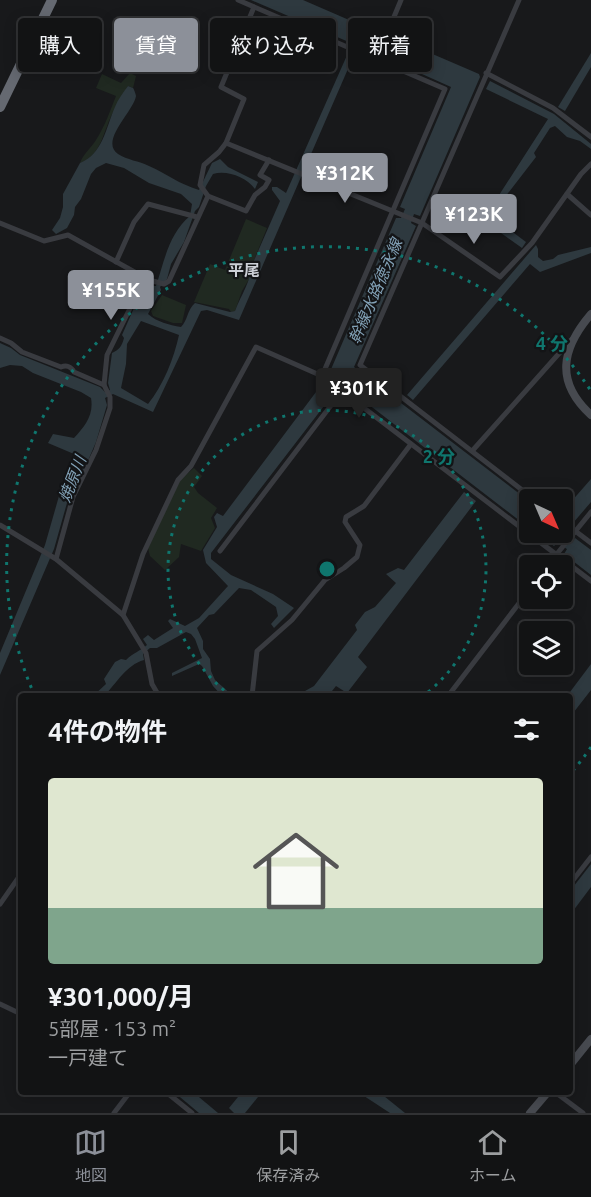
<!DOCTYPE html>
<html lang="ja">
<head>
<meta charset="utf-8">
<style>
  body { margin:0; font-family:Ubuntu,"Noto Sans JP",sans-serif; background:#1b1c1d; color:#f1f3f6; height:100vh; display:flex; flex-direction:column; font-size:22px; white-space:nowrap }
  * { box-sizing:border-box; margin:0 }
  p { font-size:20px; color:#9c9ea0 }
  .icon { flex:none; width:33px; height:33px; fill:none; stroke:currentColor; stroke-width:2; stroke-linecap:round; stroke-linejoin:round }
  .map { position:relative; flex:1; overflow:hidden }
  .drawer { position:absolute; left:18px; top:693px; width:555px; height:402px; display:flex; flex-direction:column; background:#121314; border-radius:6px; box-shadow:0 3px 15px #0003,0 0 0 2px #313234 }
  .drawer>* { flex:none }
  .guide { position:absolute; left:18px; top:18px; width:555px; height:54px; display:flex; gap:12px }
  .needle { width:39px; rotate:136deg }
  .buttons { position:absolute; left:519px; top:489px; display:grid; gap:12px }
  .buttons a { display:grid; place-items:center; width:54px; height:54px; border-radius:6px; background:#121314; box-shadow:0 3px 15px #0003,0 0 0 2px #313234; font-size:30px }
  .price { position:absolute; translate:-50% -51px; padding:0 14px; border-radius:6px; background:#8c9099; color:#fff; font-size:20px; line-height:39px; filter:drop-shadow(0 2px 3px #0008) }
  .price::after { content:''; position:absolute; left:50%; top:36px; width:18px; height:14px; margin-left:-9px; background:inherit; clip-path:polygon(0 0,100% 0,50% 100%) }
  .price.current { background:#222; color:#fff }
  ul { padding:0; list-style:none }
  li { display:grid; align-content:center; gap:12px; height:318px; padding:0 30px }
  li span { display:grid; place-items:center; height:186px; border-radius:6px; color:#555 }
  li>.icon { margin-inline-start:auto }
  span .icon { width:108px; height:108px; fill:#fffc; stroke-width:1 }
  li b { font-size:26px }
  h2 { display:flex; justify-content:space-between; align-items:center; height:72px; padding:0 30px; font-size:26px }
  .chip { padding:0 21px; border-radius:6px; background:#121314; box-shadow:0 3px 15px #0003,0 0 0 2px #313234; font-size:21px; line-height:54px }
  .chip.current { background:#8c9099; color:#fff }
  .menu { display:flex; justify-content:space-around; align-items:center; height:84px; border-top:2px solid #313234; background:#121314; font-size:16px; color:#9c9ea0 }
  .menu a { display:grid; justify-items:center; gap:3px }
  .menu .current { color:#8c9099 }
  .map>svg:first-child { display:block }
</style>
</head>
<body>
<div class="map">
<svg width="591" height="1113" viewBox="0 0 591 1113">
  <rect width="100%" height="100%" fill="#18191b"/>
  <g fill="#202921">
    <path d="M130,73L136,76L133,88L128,86C122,97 114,109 109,121C102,138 99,156 80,163C83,154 91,148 96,140C105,126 110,111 116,96L96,88L102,74L121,83Z"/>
    <path d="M246,219L267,228L252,265L251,276L242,291L235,311L231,312L229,309L194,302L210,264L225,270Z"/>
    <path d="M162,295L186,305L182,323H173L153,316L151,311Z"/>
    <path d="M194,468L202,476L194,487L198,493L217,508L211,518L215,528L201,551L181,544L179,557L165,570L150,556L148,548L180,480Z"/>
  </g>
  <g fill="#2e393f" fill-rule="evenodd">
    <path d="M251,0H303L379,33V37L390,43L393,37L479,74L480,77L420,216L414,214L411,223L416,226L354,367L529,501V528L329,374L396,218H401L405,209L400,207L451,87L384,57L386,53L374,47L372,52Z"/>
    <path d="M348,53L354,55L239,320L207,310L201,311L153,412L113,394L105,398L107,405L96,442L84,470L81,474L74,478L54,549L0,675V653L45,545L61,489L74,454L48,443L53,434L74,438C85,426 94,415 91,398L81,392L33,373L22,366L10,365L0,368V343L11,348L20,355L100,387L105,392L110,390L108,383L112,353C119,350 122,346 124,338L122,335L138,299L151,286H156C164,262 169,233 190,216L192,204L181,194L149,183L124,168L106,163L96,168L91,174L81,199L75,207L74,215L67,228L56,234L52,230L60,218L63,207V194L80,163C103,154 106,127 115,107C118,99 123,93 128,86L133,88C134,89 136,95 136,96C134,111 99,141 118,154C127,160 139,161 149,166C167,174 179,184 199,190L212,163L220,159L228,167L258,182L255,189C246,177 227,170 213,174L206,186L199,207L195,211L184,242L171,264L167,279L160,287L161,290L148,314C157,322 169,325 181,327C188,320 187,310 195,303L230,312L235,311C241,295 251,281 252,265L280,201L272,190V187H277L286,193ZM141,321L179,335C174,358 163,386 148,404L121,388L126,364L127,344Z"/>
    <path d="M591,53V67L565,111L558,107Z"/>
    <path d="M490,81L554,114L591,144V149L580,141L567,137L555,126L550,128L534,153L536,157L505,197L503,211L509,218L506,227L526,242L522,248L483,220L548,119L486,89Z"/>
    <path d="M536,245L538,249V257L543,261L553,259L558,255L591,247V253L540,272L530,264L413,400L407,395Z"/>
    <path d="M322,384L334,393L211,553V559L231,575L273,594L294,608L274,628L271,624L278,616L276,607L251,590L239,588L214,614L209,615L197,628L203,641V649L210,659L211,671L215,680L233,696H222L213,686L202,666L199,664L172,676V673L202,658L195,639L191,634L186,632L157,648H150L143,654L144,660C126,665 117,683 104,696H93L106,684L104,679L115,662L121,659L126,660C133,653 140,651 147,645L143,639L148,635L154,640L173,628L168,621L170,619L185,626L199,618L228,586L206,563L203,550L217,527L214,517L217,513L223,516Z"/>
    <path d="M591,479V502L573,523L563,515V511Z"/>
    <path d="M464,492L476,501L358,657L367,667L347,693L336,686L328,696H304L305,691L314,686L357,630L355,625L365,612L375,607L396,583L386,574L398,568L404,570Z"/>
    <path d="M563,526L567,530L564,535L573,541L575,538L591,550V575L564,554L567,549L557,543L554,546L536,533L562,532Z"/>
    <path d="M591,664V690L570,717V696H567Z"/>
    <path d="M591,864V887L570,915V891Z"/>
    <path d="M174,1092H193L218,1113H199Z"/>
    <path d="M242,1092H262L245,1113H234L229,1108Z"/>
    <path d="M358,1092H379L405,1113H390Z"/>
  </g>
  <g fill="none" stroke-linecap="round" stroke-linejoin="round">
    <g stroke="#393b40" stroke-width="5">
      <path d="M238,0L445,89L322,376"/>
      <path d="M519,0L360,365L535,500"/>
      <path d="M376,60L401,0"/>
      <path d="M486,73L553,108L591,137"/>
      <path d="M226,143L422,223L500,277L532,243L581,174L591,164"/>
      <path d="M567,194L591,215"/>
      <path d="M208,196L246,211L255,195L265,187L269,180L260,175L269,160"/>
      <path d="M0,223L44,241L68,235L149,280"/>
      <path d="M116,262L134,222L148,204L197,217"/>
      <path d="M0,338L11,343L22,352L61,367C66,365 71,366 74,372L104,385"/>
      <path d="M473,450L571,340"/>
      <path d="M562,521L591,543"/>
      <path d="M0,525L56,559L123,615"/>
      <path d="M220,551L342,391"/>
      <path d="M56,559L73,497L96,450L110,408V397L104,385L107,355L138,292L149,280L164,284L169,281L208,196L200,185L204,165L219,152L226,143L244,99L221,87L254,7"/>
      <path d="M547,566L591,512"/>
      <path d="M159,696L152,684L146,653L123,615L143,554L178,480L191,466L256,347L322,376L591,581"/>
      <path d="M252,696L257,651L292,620L325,580L344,568L357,557L360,545L345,522L346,517L364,506L411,444"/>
      <path d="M448,696L530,589"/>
      <path d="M570,884L591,857"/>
      <path d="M0,904L21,874"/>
      <path d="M0,1004L21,1014"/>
      <path d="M166,1092L192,1113"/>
      <path d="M555,1092L583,1113"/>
      <path d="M114,1113L130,1092"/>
    </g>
    <g stroke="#474a50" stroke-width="8">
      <path d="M591,314C561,349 555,382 591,415"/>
      <path d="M570,1065L591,1039"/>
      <path d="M530,1113L548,1092"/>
    </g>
    <path stroke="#656971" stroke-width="10" d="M0,107L52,0"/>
  </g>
  <g fill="none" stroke="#0f766e" stroke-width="3" stroke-dasharray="3 6">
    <path d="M231 696A159 159 0 1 1 423 696"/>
    <path d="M591 747A318 318 0 0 1 571 773M35 696A318 318 0 0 1 591 391"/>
  </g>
  <g text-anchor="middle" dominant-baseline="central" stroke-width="4.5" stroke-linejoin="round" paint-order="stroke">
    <g font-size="16" font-weight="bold" fill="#cccfd6" stroke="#131416">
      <text x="244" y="270">平尾</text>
    </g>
    <g font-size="16" font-style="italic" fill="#82a1b6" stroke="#131416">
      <text transform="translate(375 291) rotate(-67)">幹線水路徳永線</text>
      <text transform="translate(72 479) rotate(-69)">焼原川</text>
    </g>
  </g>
  <circle cx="327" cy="569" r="9" fill="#0f766e" stroke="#131416" stroke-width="3"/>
  <g font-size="18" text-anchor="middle" font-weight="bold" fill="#0f766e" stroke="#131416" stroke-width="4.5" stroke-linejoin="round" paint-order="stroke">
    <text x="552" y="350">4 分</text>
    <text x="439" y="463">2 分</text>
  </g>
</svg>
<div class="buttons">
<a><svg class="needle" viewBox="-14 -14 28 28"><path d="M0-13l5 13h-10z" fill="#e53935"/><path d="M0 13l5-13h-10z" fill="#9c9ea0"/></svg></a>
<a><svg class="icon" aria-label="locate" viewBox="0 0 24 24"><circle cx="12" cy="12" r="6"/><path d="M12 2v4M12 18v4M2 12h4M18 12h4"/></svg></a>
<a><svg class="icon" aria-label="layers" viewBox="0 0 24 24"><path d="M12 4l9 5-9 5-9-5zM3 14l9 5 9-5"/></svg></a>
</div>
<b class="price" style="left:345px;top:204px">¥312K</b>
<b class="price" style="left:474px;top:245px">¥123K</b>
<b class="price" style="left:111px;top:321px">¥155K</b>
<b class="price current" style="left:359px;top:419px">¥301K</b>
<div class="guide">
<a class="chip">購入</a>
<a class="chip current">賃貸</a>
<a class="chip">絞り込み</a>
<a class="chip">新着</a>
</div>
<section class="drawer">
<h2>4件の物件<svg class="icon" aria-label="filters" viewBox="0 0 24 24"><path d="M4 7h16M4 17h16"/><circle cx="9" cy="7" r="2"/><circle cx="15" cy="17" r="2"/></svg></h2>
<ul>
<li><span style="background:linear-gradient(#dfe7d0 70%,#7fa58c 0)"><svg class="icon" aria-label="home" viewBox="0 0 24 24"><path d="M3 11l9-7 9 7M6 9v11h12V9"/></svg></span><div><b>¥301,000/月</b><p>5部屋 · 153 m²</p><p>一戸建て</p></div></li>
</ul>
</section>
</div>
<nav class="menu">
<a class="current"><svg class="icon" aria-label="map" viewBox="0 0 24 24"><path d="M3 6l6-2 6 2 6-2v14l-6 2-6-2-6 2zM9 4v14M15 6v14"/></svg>地図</a>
<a><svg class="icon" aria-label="saved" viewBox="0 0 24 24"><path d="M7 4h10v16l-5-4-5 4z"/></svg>保存済み</a>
<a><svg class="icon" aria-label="home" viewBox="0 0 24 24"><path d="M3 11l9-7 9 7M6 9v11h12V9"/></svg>ホーム</a>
</nav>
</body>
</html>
